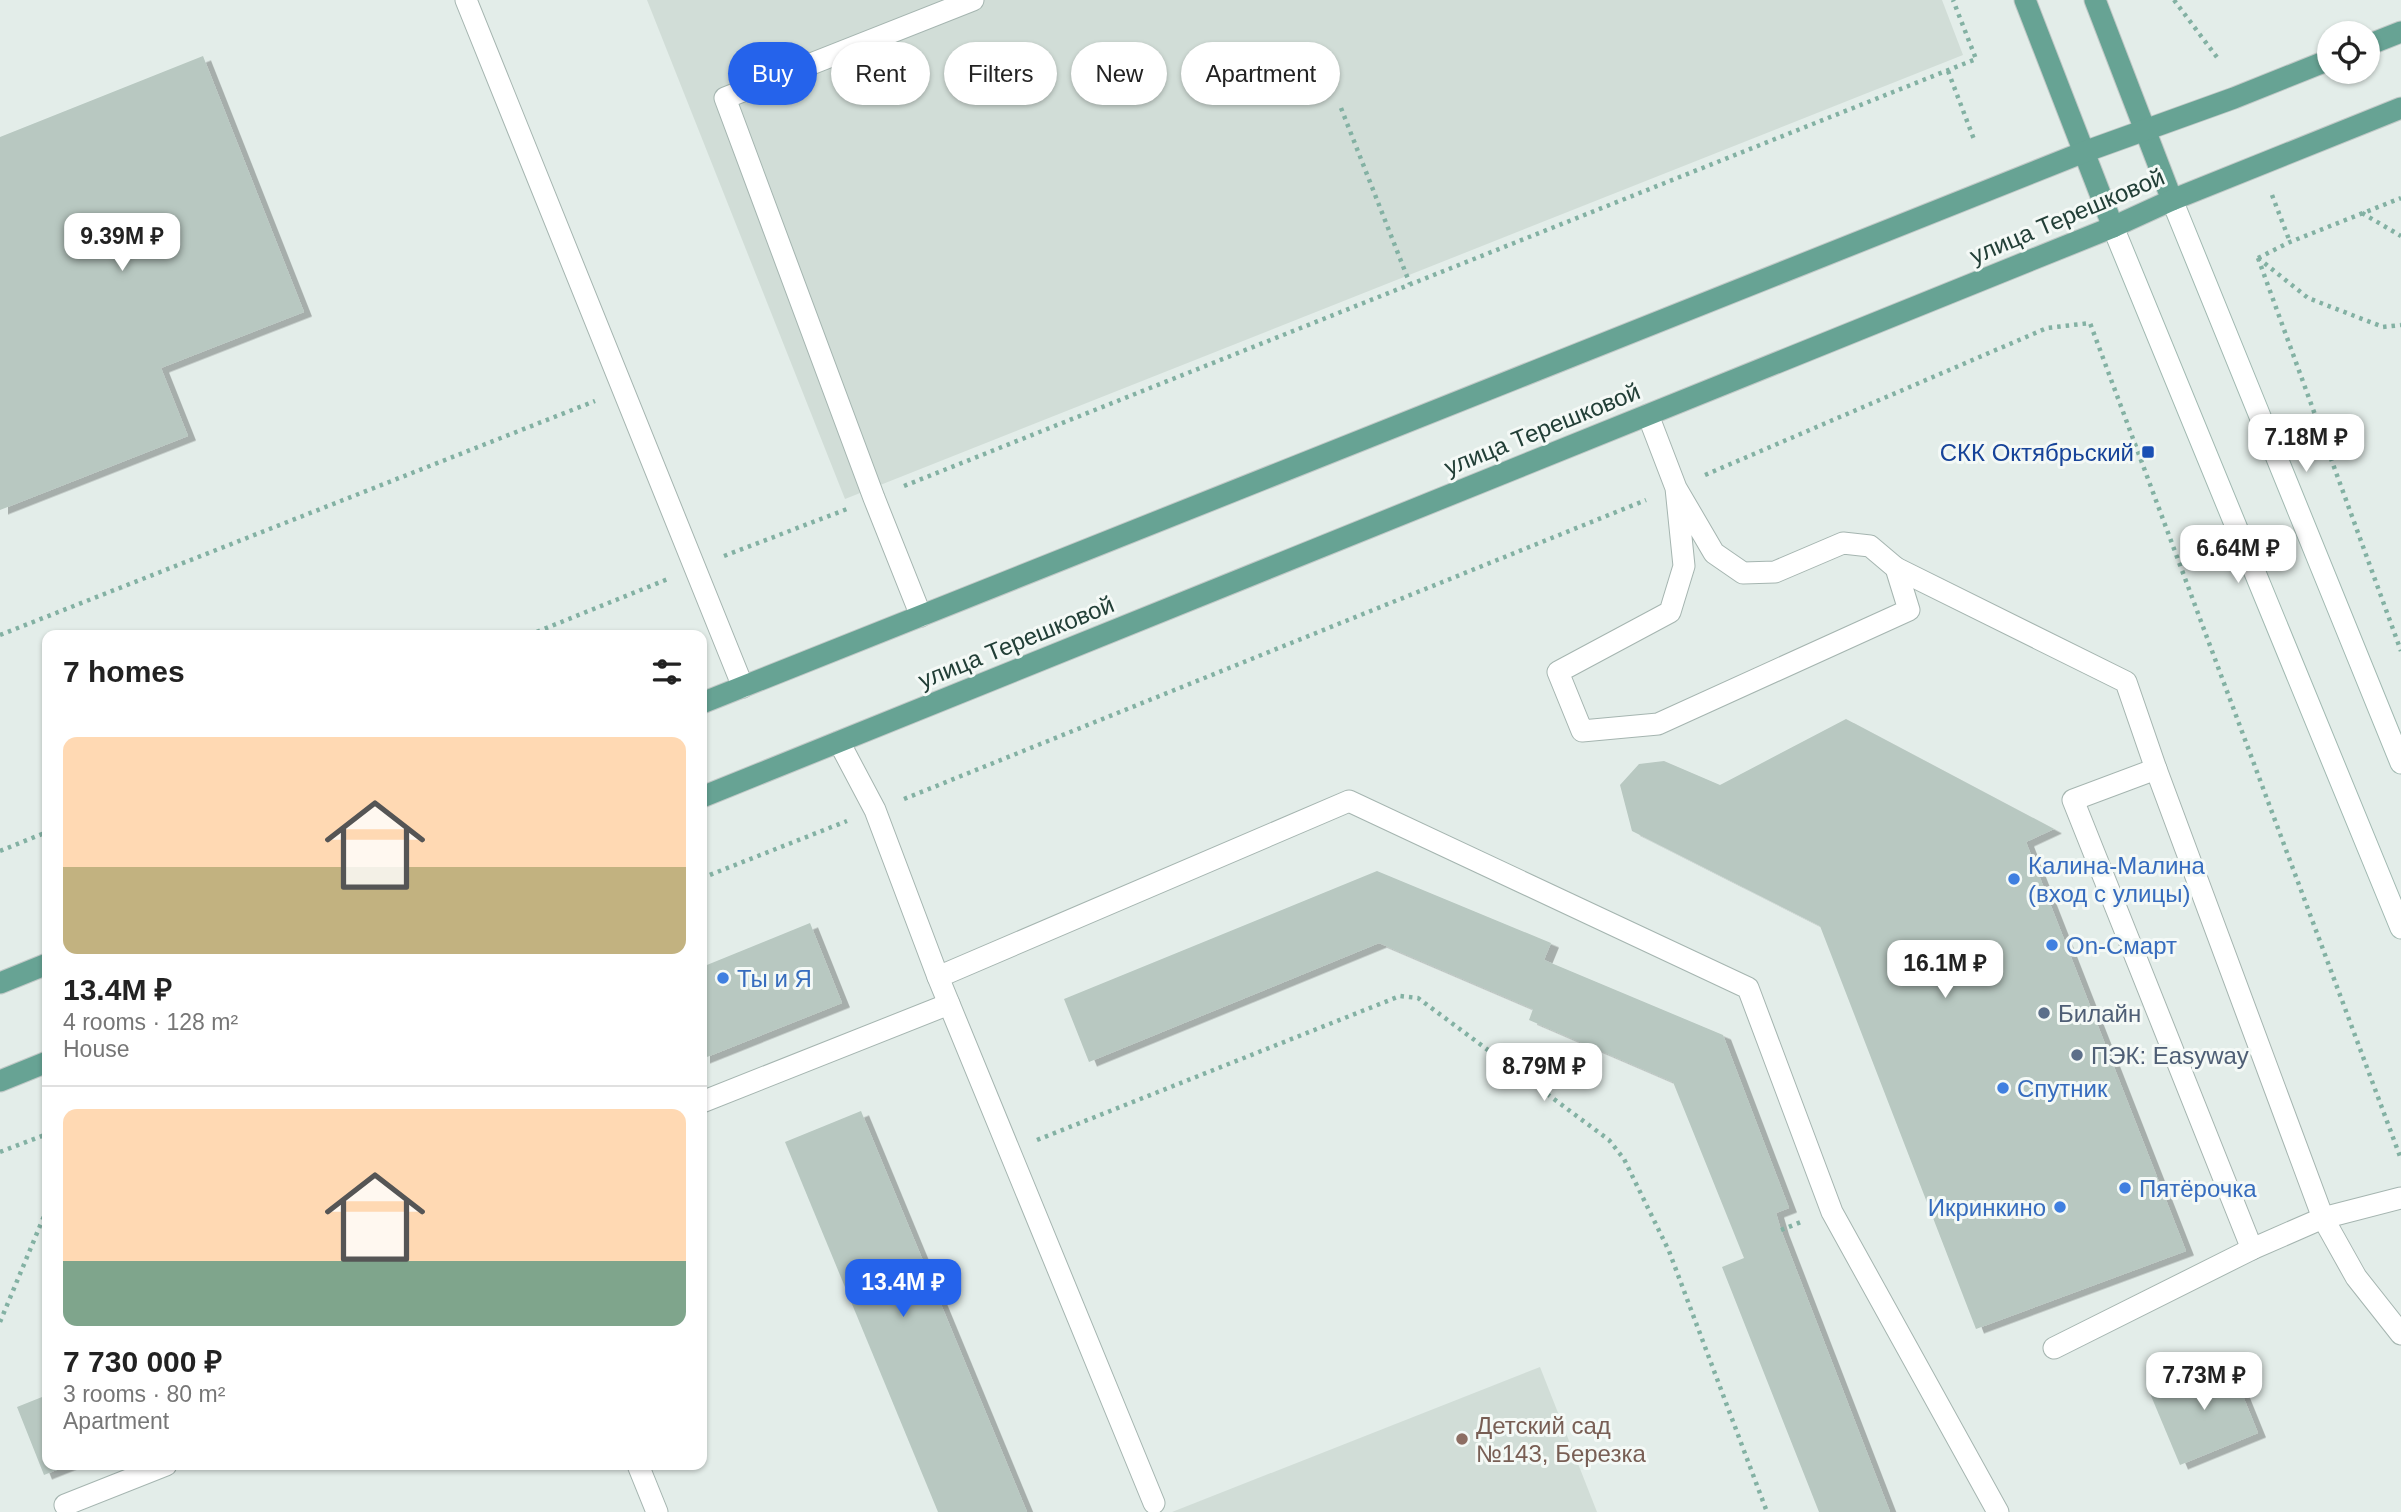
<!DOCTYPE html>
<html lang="en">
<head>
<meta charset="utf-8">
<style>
  body { margin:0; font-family:Helvetica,sans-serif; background:#f6f6f6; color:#222; height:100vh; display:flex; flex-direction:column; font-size:26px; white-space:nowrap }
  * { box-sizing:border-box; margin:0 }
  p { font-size:23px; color:#767676 }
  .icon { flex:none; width:38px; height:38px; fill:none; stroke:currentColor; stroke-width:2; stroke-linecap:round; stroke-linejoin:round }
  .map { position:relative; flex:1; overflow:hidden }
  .sheet { position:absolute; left:42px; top:630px; width:665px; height:840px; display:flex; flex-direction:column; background:#fff; border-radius:14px; box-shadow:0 2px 5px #0004 }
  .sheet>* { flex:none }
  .hud { position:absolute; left:728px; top:42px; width:665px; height:63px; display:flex; gap:14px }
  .fabs { position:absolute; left:2317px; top:21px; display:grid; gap:14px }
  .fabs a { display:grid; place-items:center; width:63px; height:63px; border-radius:50%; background:#fff; box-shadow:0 2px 5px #0004; font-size:35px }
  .price { position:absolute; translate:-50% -60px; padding:0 16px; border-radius:14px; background:#fff; color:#222; font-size:23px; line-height:46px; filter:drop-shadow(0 2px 4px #0008) }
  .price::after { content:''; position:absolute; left:50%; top:42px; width:21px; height:16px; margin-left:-10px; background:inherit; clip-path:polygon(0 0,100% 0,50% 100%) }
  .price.current { background:#2563eb; color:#fff }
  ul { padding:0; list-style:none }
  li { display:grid; align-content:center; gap:14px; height:371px; padding:0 21px }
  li+li { border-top:2px solid #e0e0e0 }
  li span { display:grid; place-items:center; height:217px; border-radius:14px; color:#555 }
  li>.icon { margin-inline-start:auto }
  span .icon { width:126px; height:126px; fill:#fffc; stroke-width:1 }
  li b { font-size:30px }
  h2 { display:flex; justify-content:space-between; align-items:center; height:84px; padding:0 21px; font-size:30px }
  .chip { padding:0 24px; border-radius:32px; background:#fff; box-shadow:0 2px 5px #0004; font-size:24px; line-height:63px }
  .chip.current { background:#2563eb; color:#fff }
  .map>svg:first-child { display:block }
</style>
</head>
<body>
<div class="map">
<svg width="2401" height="1512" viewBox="0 0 2401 1512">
  <defs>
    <filter id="shadow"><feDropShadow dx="8" dy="4.5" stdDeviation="0" flood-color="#0004"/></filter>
  </defs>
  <rect width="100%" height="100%" fill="#e3ede9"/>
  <g fill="#d1ddd7">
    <path d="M647,0H1942L1963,55L845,499Z"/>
    <path d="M1540,1367L1597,1512H1172Z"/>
  </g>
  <g fill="#b8c8c1" filter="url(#shadow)">
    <path d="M203,56L304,312L161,368L188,436L0,510V137Z"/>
    <path d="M1846,719L2054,829L2026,842L2186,1251L1976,1329L1820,926L1632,831L1620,785L1639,764L1664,761L1720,785Z"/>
    <path d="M1377,871L1551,943L1544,960L1723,1035L1789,1208L1776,1213L1781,1230L1890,1512H1819L1722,1267L1744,1258L1673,1082L1529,1020L1533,1009L1379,943L1089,1062L1064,999Z"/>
    <path d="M810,923L842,1003L702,1059V967Z"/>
    <path d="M861,1111L1027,1512H938L785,1142Z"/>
    <path d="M2228,1359L2258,1433L2180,1465L2149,1391Z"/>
    <path d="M47,1395V1465H69L44,1475L17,1407Z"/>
  </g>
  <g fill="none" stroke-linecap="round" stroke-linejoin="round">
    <g stroke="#a5b5b0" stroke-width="23">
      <g id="lane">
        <path d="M466,0L743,687"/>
        <path d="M1648,415L1676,488L1714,553L1743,573L1775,572L1843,543L1870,546L1896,568L1909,610L1658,724L1582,731L1558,672L1670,612L1684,566L1676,488"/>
        <path d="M1896,568L2126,682L2156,769L2323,1218L2356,1277L2401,1334"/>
        <path d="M921,616L874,498L725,98L973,0"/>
        <path d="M839,742L875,810L938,977L1349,801L1748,988L1832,1212L1998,1512"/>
        <path d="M2156,769L2073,800L2252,1249"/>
        <path d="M938,977L1154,1503"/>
        <path d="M702,1102L949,1004"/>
        <path d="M2054,1348L2252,1249L2323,1218L2401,1198"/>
        <path d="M638,1465L657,1512"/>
        <path d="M65,1505L166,1465"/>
      </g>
    </g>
    <g stroke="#a1b9b1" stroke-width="23">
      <g id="secondary">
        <path d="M2172,200L2401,763"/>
        <path d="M2113,227L2401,928"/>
      </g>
    </g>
    <g stroke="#c1c9c7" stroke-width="23">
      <g id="primary">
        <path d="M2025,0L2113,227"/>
        <path d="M2095,0L2172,200"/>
        <path d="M2368,45L2401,32"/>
        <path d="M702,703L2084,152L2234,98L2329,60"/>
        <path d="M702,797L2113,227L2172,200L2401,108"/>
        <path d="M0,983L47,964"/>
        <path d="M0,1081L47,1062"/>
      </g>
    </g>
    <g stroke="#83b1a3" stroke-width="4.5" stroke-dasharray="3.5 5" stroke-linecap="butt">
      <path d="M2174,0L2219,60"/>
      <path d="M1948,71L1975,142"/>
      <path d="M1341,108L1410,284"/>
      <path d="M2272,195L2290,242"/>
      <path d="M2362,213L2401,236"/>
      <path d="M2258,258L2401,651"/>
      <path d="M2258,258L2308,298L2383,327L2401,325"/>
      <path d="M2258,258L2290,242L2401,198"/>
      <path d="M1705,475L2047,328L2090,323L2401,1159"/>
      <path d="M904,486L1976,59L1953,0"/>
      <path d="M724,556L847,509"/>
      <path d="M0,635L595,401"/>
      <path d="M529,635L668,579"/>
      <path d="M904,799L1646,500"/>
      <path d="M0,851L47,832"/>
      <path d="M702,878L847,821"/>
      <path d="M1037,1140L1400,996L1418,998L1609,1140L1624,1159L1669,1251L1767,1512"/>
      <path d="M0,1152L47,1134"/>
      <path d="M1781,1230L1801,1222"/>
      <path d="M0,1322L47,1209"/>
    </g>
    <use href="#lane" stroke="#fff" stroke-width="21"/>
    <use href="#secondary" stroke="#fff" stroke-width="21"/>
    <use href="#primary" stroke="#67a394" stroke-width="21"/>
  </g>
  <rect fill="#1a4fb4" stroke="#f4f9f6" stroke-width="2.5" x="2141" y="445" width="14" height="14" rx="3.5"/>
  <g fill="#3f7fe0" stroke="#f4f9f6" stroke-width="2.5">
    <circle cx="2014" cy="879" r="7"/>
    <circle cx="2052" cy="945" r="7"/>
    <circle cx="723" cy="978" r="7"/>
    <circle cx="2003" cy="1088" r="7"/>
    <circle cx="2125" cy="1188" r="7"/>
    <circle cx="2060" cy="1207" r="7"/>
  </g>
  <g fill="#5c6f8a" stroke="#f4f9f6" stroke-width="2.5">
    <circle cx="2044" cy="1013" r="7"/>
    <circle cx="2077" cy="1055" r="7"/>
  </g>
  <circle fill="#8d6e63" stroke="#f4f9f6" stroke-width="2.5" cx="1462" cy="1439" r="7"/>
  <g text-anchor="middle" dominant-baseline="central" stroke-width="6" stroke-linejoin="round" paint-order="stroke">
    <g font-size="24" fill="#223f37" stroke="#f4f9f6">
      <text transform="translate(2067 216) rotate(-23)">улица Терешковой</text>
      <text transform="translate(1542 429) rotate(-22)">улица Терешковой</text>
      <text transform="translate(1016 642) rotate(-22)">улица Терешковой</text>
    </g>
    <g font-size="24" fill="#164399" stroke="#f4f9f6" text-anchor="end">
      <text x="2134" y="452">СКК Октябрьский</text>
    </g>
    <g font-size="24" fill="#366cbe" stroke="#f4f9f6" text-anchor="start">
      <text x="2028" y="865">Калина-Малина<tspan x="2028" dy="28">(вход с улицы)</tspan></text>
      <text x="2066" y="945">On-Смарт</text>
      <text x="737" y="978">Ты и Я</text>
      <text x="2017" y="1088">Спутник</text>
      <text x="2139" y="1188">Пятёрочка</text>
      <text x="2046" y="1207" text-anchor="end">Икринкино</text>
    </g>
    <g font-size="24" fill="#4e5e75" stroke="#f4f9f6" text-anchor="start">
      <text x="2058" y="1013">Билайн</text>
      <text x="2091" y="1055">ПЭК: Easyway</text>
    </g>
    <g font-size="24" fill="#785e54" stroke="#f4f9f6" text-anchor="start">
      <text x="1476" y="1425">Детский сад<tspan x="1476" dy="28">№143, Березка</tspan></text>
    </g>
  </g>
</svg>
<div class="fabs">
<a><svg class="icon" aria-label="locate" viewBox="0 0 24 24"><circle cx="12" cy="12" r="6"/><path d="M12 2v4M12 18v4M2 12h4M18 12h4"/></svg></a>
</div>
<b class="price" style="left:122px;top:273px">9.39M ₽</b>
<b class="price" style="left:2306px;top:474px">7.18M ₽</b>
<b class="price" style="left:2238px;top:585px">6.64M ₽</b>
<b class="price" style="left:1945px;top:1000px">16.1M ₽</b>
<b class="price" style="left:1544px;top:1103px">8.79M ₽</b>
<b class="price current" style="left:903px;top:1319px">13.4M ₽</b>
<b class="price" style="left:2204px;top:1412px">7.73M ₽</b>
<div class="hud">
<a class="chip current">Buy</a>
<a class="chip">Rent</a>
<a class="chip">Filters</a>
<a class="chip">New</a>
<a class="chip">Apartment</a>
</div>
<section class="sheet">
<h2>7 homes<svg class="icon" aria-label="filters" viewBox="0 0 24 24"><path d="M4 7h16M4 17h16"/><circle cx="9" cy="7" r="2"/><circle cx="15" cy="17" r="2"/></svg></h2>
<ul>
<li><span style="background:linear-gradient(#ffd9b3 60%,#c2b280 0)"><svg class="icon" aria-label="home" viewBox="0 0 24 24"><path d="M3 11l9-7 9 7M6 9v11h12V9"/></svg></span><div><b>13.4M ₽</b><p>4 rooms · 128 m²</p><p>House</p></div></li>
<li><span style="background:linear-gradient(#ffd9b3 70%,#7fa58c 0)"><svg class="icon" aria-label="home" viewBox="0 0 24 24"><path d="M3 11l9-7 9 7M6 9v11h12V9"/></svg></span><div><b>7 730 000 ₽</b><p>3 rooms · 80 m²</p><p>Apartment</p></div></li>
</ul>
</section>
</div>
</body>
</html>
